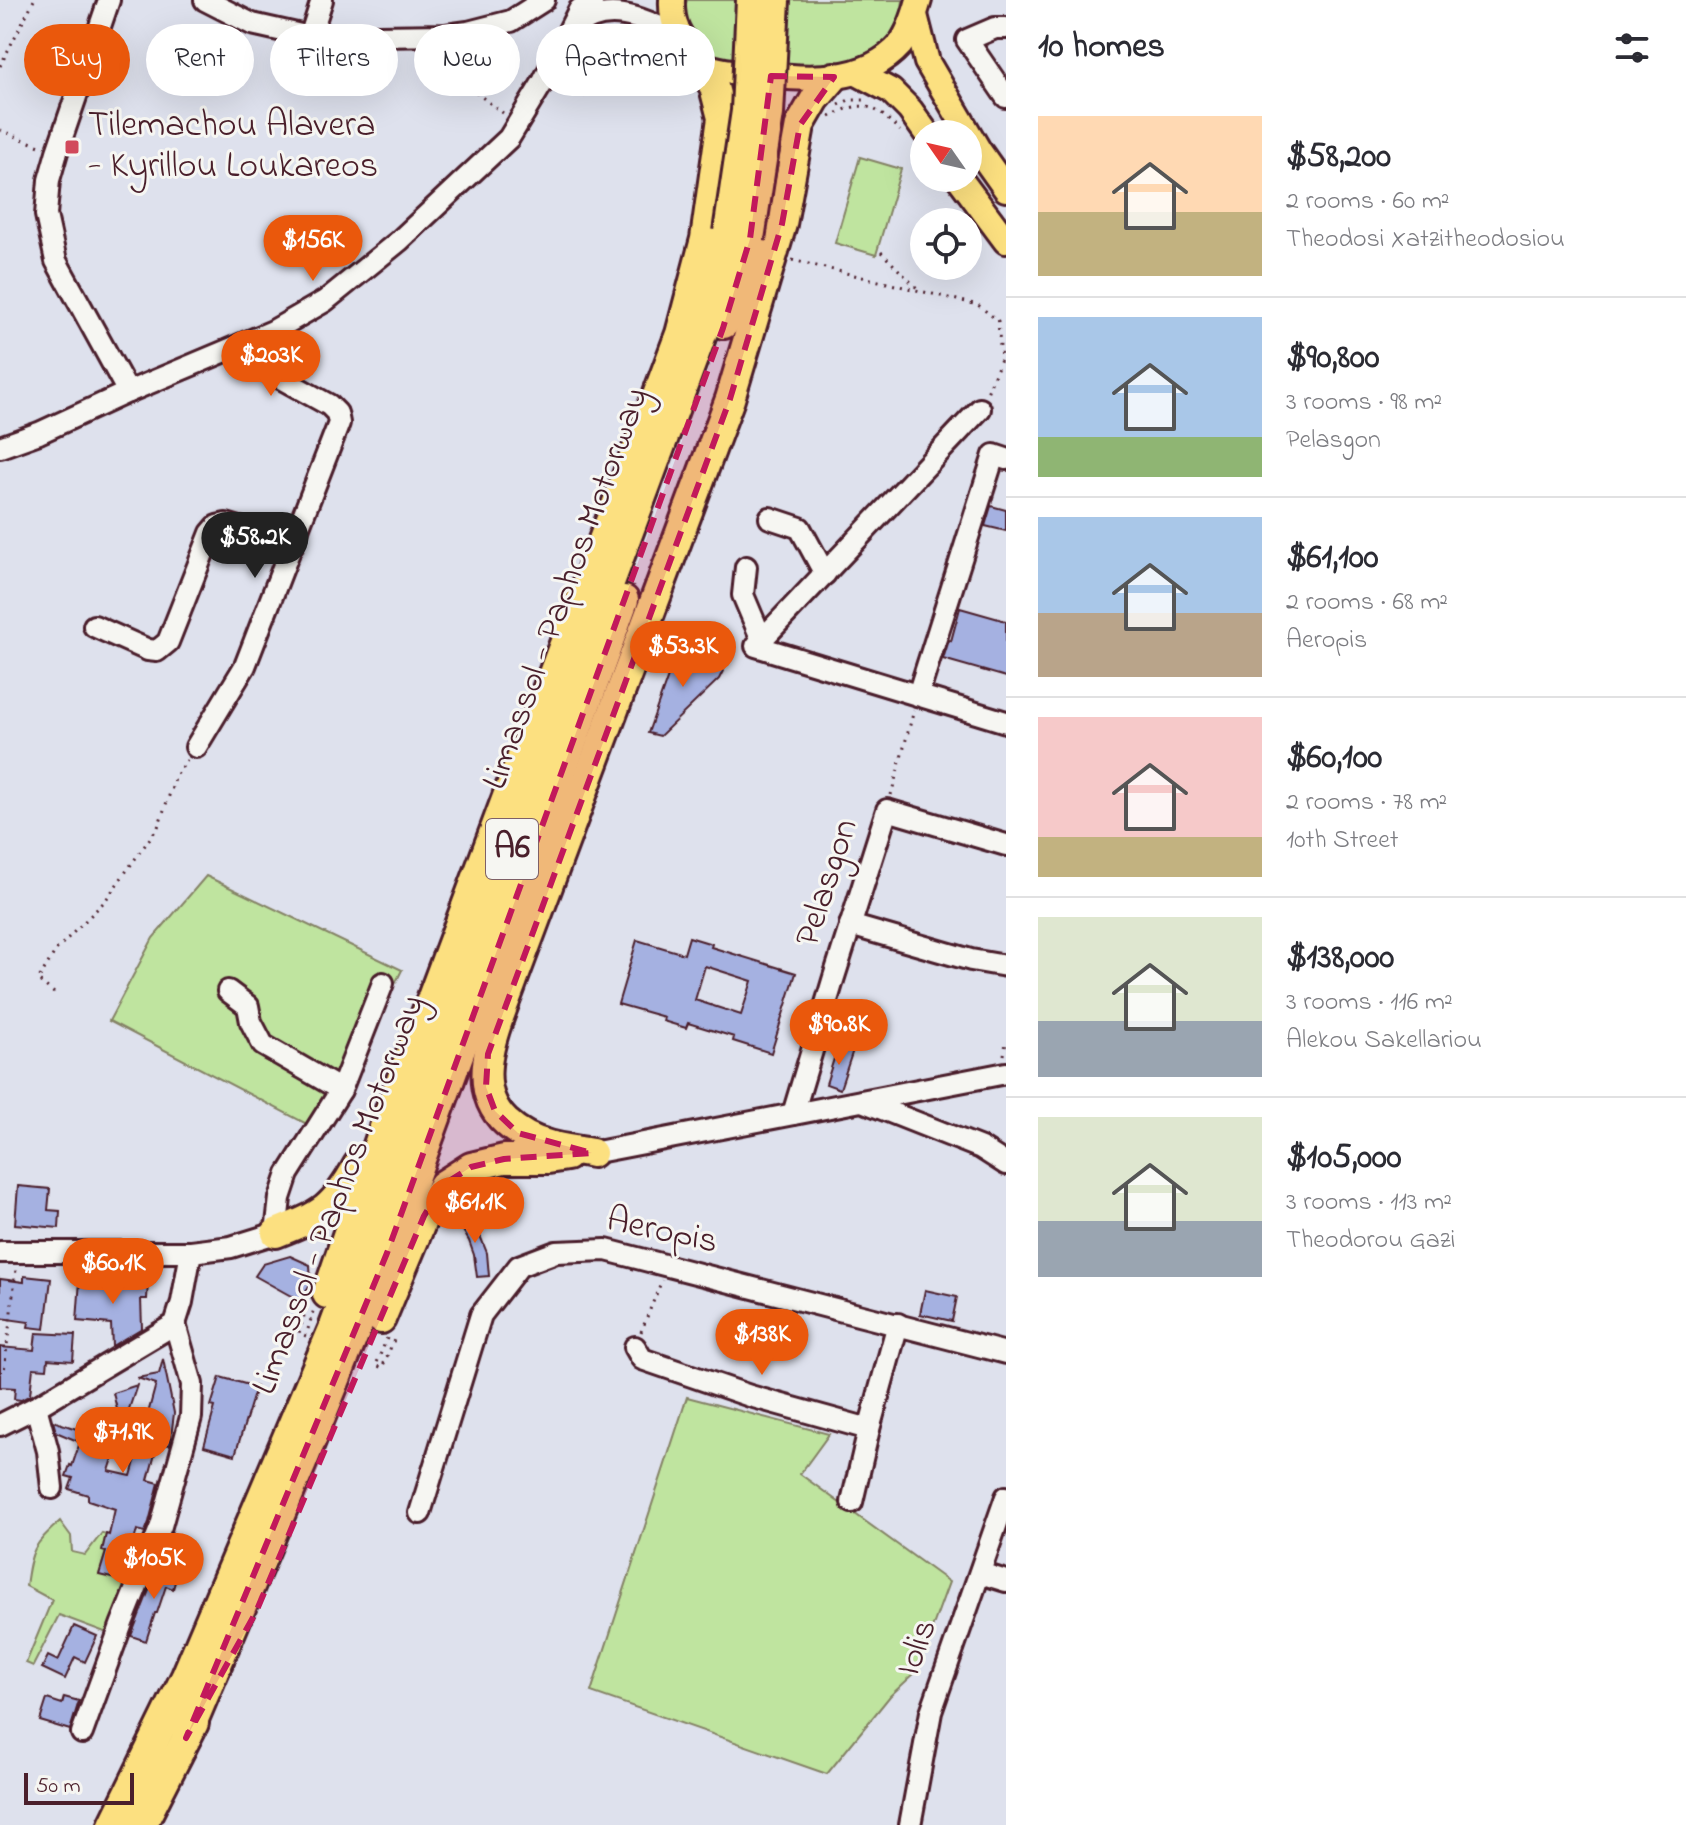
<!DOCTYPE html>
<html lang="en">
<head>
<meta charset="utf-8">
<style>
  body { margin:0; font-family:"Indie Flower",sans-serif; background:#f7f7f7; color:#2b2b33; height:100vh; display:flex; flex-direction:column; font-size:30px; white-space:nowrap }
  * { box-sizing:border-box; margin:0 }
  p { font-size:26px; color:#7c7c81 }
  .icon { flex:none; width:44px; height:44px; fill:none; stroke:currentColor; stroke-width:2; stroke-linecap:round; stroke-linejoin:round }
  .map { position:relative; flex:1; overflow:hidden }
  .sheet { display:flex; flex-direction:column; background:#fff; width:680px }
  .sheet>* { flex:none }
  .top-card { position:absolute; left:24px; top:24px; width:760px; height:72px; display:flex; gap:16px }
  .needle { width:52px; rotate:304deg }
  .buttons { position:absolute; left:910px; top:120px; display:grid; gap:16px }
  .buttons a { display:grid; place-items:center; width:72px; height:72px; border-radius:50%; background:#fff; box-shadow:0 8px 32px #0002; font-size:40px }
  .scale { position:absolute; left:24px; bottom:20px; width:110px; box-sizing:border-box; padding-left:8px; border:4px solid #4a1f2b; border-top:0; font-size:22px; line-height:28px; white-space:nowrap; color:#4a1f2b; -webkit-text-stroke:6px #f6f6f2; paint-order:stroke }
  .price { position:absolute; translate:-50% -68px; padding:0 18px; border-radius:28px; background:#ea580c; color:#fff; font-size:26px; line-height:52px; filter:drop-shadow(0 2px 4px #0008) }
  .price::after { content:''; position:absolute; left:50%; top:48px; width:24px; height:18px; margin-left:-12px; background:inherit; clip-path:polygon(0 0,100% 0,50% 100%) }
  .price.active { background:#222; color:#fff }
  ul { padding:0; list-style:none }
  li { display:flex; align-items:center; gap:24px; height:200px; padding:0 32px }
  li+li { border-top:2px solid #e1e1e2 }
  li span { display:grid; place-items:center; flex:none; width:224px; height:160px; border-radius:0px; color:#555 }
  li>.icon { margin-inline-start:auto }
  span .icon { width:96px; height:96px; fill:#fffc; stroke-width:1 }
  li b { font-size:34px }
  h2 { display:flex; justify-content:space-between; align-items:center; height:96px; padding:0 32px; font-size:34px }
  .pill { padding:0 28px; border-radius:36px; background:#fff; box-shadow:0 8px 32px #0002; font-size:28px; line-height:72px }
  .pill.active { background:#ea580c; color:#fff }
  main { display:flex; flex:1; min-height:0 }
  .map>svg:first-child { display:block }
</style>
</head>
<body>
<main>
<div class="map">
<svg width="1006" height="1825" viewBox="0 0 1006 1825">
  <rect width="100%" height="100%" fill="#dee1ed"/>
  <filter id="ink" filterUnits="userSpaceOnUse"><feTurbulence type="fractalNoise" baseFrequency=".0125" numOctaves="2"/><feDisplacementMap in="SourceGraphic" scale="16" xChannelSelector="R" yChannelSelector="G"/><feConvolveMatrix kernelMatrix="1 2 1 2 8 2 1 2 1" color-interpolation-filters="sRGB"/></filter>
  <g filter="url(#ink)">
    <g fill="#bfe49f" stroke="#848265" stroke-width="2">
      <path d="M687,0H903L901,16L880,51L835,72L712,60C698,42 678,25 687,0Z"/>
      <path d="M860,157L901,169L876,255L835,243Z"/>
      <path d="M206,876L402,970L322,1132L109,1021L153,938Z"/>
      <path d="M687,1397L829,1434L800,1474L949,1582L916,1672L890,1696L827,1774L591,1692Z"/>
      <path d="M60,1521L71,1536L72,1552L85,1555L102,1533L106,1534L102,1550L106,1552L99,1574L116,1579L130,1589L110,1634L59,1615L33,1666L26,1663L52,1600L26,1586C31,1549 33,1546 60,1521Z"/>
    </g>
    <g fill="#a5b1e1" stroke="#4a1f2b" stroke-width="2" fill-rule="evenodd">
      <path d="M625,33L639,35L649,46L652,58V72L585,96L577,75L598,47Z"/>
      <path d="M991,506L1006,510V531L985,526Z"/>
      <path d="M960,608L1006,621V677L943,659L949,640L951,641Z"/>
      <path d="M677,651L725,667L719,679L660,736L648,733Z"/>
      <path d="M689,937L712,944L711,947L796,973L771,1053L733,1041L734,1037L688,1023L686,1028L663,1021L664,1017L618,1004L637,940L684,954ZM705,966L752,981L741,1015L695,1000Z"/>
      <path d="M838,1046L853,1050L840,1089L826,1084Z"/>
      <path d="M18,1186L50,1189L48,1210L60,1211L59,1228L15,1224Z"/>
      <path d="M466,1212L481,1238L487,1253L489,1276L477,1277L474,1255L469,1241L456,1218Z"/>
      <path d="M290,1256L310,1265L311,1284L300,1301L255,1276L263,1264Z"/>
      <path d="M24,1276L51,1279L45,1329L28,1327L29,1322L0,1318V1279L24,1282Z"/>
      <path d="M80,1280L114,1283V1280L148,1281L147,1299H141L142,1328L112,1346L111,1324L77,1321Z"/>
      <path d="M925,1290L957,1297L952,1321L920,1314Z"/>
      <path d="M36,1333L75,1335L73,1361L48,1359L47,1369L33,1368L30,1395L21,1400L14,1399L15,1388L0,1387V1347L34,1350Z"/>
      <path d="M163,1359L174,1413L170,1445L158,1443L148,1480L159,1483L149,1522L145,1532L137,1530L130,1555L123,1556L116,1579L99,1575L106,1552L102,1551L106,1534L109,1535L115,1509L88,1500V1495L69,1489L73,1478L66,1476L70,1465L72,1466L80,1442L56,1432L53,1421L118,1443L109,1471L131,1476L156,1384L137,1378L159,1374Z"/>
      <path d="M220,1377L256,1387L235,1455L204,1446L215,1407L211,1406Z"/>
      <path d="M137,1385L122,1430L113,1393Z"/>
      <path d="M159,1565L178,1571L173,1589L166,1586L157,1613H155L146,1641L131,1636Z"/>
      <path d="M74,1626L97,1636L85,1662L75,1657L65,1679L42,1668L48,1656L58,1661Z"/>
      <path d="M64,1697L79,1701L70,1730L40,1721L47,1699L62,1704Z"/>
    </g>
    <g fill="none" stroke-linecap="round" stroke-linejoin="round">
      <g stroke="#4a1f2b" stroke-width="26">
        <g id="minor">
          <path d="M109,0L57,152L49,180L46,215L56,261L128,392"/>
          <path d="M205,0L252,24L310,37L446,35L468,32L511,21L544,0"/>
          <path d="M1006,28H995L967,40L1006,97"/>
          <path d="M573,29C607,0 643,19 679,36"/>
          <path d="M310,37L322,0"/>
          <path d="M980,409L756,646L1006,722"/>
          <path d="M0,447L39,433L128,392L273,331L325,301L399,241L509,138L543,82L579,10L593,0"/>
          <path d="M770,518L800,528L825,574"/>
          <path d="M746,567L743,595L762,640"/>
          <path d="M94,626L148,650L157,651L168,642L211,533L217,526L226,524L293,544"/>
          <path d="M918,695L994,455L1006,459"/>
          <path d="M196,747L245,666L339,423L337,413L329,405L230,350"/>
          <path d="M850,925L971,960L1006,966"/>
          <path d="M228,991L248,1006L251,1022L263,1045L341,1090"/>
          <path d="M862,1101L981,1148L1006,1164"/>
          <path d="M793,1114L834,977L887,810L1006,845"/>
          <path d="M592,1153L1006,1073"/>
          <path d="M0,1252H191L231,1247L276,1233L280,1198L288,1174L341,1090L383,983"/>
          <path d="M635,1347L642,1359L750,1396L869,1429"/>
          <path d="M36,1407L48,1451L52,1488"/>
          <path d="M0,1425L36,1407L175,1324L182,1302L191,1252"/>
          <path d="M852,1502L869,1429L898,1324"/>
          <path d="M420,1513L481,1315L519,1266L556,1252L606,1250L1006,1353"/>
          <path d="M980,1573L1006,1581"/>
          <path d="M82,1733L122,1623L161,1526L191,1417L192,1384L175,1324"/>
          <path d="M910,1825L931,1712L1006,1497"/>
        </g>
      </g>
      <g stroke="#4a1f2b" stroke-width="30">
        <g id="major">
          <path d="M672,0C671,25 679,36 694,54C695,55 701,63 702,64C714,71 748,74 762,75C809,79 865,84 900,45C909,33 915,14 919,0"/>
          <path d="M915,15L927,62L979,151L1006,189"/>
          <path d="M857,73L891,91L910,110L927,134"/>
          <path d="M959,178L1006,241"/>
        </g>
      </g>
      <g stroke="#4a1f2b" stroke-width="34">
        <g id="highway">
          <path d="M724,324L750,239"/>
          <path d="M592,1153C578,1150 563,1149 549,1145C533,1141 518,1133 506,1122C465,1084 499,1021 514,977L730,399L782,224L800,125L815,99L834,77"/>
          <path d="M276,1233C322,1215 334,1209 358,1165"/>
          <path d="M327,1294L391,1107L680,334L705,239L722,118L714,87L702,64"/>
          <path d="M381,1319L424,1216L443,1185L471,1167L504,1159H548L567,1156"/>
          <path d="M186,1738L302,1463L387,1253L624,600"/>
          <path d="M113,1825L186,1676L333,1329L707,321L728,232"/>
          <path d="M142,1825L194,1723"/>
        </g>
      </g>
      <g stroke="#4a1f2b" stroke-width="3" stroke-dasharray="2 6" stroke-linecap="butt">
        <path d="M425,54L503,113"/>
        <path d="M0,66L34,0"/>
        <path d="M839,105L849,100H866"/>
        <path d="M830,117C864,98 874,105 900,131"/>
        <path d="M0,130L42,147"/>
        <path d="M914,149L924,162"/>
        <path d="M881,252L917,288"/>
        <path d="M792,260L978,305L998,321L1001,359L987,393"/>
        <path d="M891,795L914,710"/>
        <path d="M54,993L38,980L56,950L105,901L158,827L176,776L187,760"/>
        <path d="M1004,1055L1006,1042"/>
        <path d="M308,1329L314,1309"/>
        <path d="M641,1332L662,1280"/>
        <path d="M306,1336L299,1333L308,1302"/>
        <path d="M387,1338L376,1365L382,1368L396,1335"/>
        <path d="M0,1372H4L16,1269"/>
      </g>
      <use href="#minor" stroke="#f6f6f2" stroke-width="20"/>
      <use href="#major" stroke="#fce080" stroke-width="24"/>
      <use href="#highway" stroke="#fce080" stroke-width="28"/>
      <g stroke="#4a1f2b" stroke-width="34" stroke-linecap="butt">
        <g id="highway-bridge">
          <path d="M728,232L746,111L751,0"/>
          <path d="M750,239L769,114L775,0"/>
        </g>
      </g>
      <use href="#highway-bridge" stroke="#fce080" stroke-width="28"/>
    </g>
  </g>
  <path fill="#c2185b" fill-opacity="0.2" stroke="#c2185b" stroke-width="6" stroke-dasharray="16 10" stroke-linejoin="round" d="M771,76L834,77L800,125L782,224L730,399L488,1054L486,1087L495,1111L518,1133L592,1153L504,1159L471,1167L443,1185L424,1216L256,1612L186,1738L387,1253L723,328L750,239Z"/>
  <rect fill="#d1495b" stroke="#f6f6f2" stroke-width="3" x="64" y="139" width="16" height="16" rx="4"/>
  <g text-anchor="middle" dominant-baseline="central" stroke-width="6" stroke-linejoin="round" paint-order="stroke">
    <rect fill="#f6f6f2" stroke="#7e6067" stroke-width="2" x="486" y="819" width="52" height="60" rx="6"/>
    <g font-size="34" font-weight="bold" fill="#4a1f2b">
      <text x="512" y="849">A6</text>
    </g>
    <g font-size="36" fill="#4a1f2b" stroke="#f6f6f2" text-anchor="start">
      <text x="88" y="126">Tilemachou Alavera<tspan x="88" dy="41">- Kyrillou Loukareos</tspan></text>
    </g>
    <g font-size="36" fill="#4a1f2b" stroke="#f6f6f2">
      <text transform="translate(567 589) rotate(-70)">Limassol - Paphos Motorway</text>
      <text transform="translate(828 883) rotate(-72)">Pelasgon</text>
      <text transform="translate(340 1195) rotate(-69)">Limassol - Paphos Motorway</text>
      <text transform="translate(662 1232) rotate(12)">Aeropis</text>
      <text transform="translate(918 1648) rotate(-70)">Iolis</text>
    </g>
  </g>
</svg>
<div class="buttons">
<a><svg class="needle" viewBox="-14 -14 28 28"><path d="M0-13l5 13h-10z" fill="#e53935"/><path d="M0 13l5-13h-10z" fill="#7c7c81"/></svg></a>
<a><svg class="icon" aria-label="locate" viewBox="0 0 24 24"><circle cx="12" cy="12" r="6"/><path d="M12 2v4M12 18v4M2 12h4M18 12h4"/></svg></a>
</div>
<div class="scale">50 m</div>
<b class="price" style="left:313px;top:283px">$156K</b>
<b class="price" style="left:271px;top:398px">$203K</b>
<b class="price active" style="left:255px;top:580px">$58.2K</b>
<b class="price" style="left:683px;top:689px">$53.3K</b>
<b class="price" style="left:839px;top:1067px">$90.8K</b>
<b class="price" style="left:475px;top:1245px">$61.1K</b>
<b class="price" style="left:113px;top:1306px">$60.1K</b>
<b class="price" style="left:762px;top:1377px">$138K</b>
<b class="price" style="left:123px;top:1475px">$71.9K</b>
<b class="price" style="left:154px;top:1601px">$105K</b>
<div class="top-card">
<a class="pill active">Buy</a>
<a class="pill">Rent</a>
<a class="pill">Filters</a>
<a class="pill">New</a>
<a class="pill">Apartment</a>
</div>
</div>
<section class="sheet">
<h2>10 homes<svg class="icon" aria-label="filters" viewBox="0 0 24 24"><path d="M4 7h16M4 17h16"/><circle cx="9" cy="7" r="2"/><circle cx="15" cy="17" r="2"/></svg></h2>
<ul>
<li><span style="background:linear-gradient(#ffd9b3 60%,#c2b280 0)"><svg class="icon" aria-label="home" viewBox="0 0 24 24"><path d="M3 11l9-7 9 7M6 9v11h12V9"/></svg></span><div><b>$58,200</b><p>2 rooms · 60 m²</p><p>Theodosi Xatzitheodosiou</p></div></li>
<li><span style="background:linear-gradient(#a9c7e8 75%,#8fb573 0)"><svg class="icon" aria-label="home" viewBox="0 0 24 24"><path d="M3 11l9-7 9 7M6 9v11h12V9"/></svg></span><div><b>$90,800</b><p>3 rooms · 98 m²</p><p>Pelasgon</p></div></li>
<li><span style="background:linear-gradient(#a9c7e8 60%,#b9a48a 0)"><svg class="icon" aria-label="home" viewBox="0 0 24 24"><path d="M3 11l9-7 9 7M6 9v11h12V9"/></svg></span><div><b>$61,100</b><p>2 rooms · 68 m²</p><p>Aeropis</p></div></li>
<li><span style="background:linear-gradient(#f6c9c9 75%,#c2b280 0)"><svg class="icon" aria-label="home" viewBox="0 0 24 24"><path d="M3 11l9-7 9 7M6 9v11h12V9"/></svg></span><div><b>$60,100</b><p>2 rooms · 78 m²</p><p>10th Street</p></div></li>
<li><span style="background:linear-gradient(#dfe7d0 65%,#9aa5b1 0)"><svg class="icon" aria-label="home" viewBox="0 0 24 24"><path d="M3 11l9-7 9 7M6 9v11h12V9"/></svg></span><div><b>$138,000</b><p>3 rooms · 116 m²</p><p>Alekou Sakellariou</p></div></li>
<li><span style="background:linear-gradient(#dfe7d0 65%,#9aa5b1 0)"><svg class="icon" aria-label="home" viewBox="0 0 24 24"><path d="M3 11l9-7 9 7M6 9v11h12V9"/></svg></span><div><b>$105,000</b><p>3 rooms · 113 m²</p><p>Theodorou Gazi</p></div></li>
</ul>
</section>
</main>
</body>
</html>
